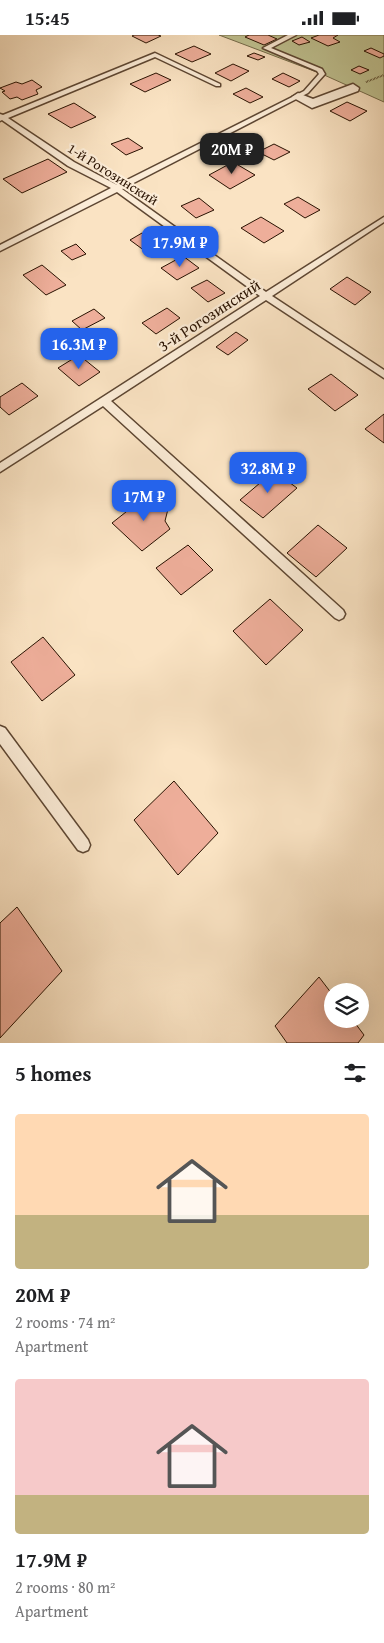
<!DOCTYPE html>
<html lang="en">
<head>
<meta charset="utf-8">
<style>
  body { margin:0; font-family:"Gentium Book Plus",serif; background:#f2f2f2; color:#202124; height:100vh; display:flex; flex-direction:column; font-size:19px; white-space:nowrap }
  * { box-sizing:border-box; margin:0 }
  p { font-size:16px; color:#757577 }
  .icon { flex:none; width:28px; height:28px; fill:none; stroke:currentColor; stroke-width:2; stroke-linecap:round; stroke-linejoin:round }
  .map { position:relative; height:1008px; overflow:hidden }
  .sheet { display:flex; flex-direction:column; background:#fff; flex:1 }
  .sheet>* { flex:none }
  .fabs { position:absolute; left:324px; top:948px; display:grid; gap:10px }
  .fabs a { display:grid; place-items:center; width:45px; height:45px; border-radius:50%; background:#fff; box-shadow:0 5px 20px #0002; font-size:25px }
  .price { position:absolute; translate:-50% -42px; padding:0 11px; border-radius:10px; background:#2563eb; color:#fff; font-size:16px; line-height:32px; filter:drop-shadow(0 1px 2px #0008) }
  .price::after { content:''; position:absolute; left:50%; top:30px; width:15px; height:11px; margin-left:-8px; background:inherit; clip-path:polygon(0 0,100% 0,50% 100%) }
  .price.active { background:#222; color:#fff }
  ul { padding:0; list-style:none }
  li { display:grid; align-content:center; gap:10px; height:265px; padding:0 15px }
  li span { display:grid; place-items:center; height:155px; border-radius:5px; color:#555 }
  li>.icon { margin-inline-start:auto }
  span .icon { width:90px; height:90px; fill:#fffc; stroke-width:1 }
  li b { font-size:21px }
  h2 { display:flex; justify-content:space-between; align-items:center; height:60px; padding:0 15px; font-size:21px }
  .status { display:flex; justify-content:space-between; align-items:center; height:35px; padding:0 25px; background:#fff; direction:ltr }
  .status svg { height:14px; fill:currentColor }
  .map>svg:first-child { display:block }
</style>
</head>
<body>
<div class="status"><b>15:45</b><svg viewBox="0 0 49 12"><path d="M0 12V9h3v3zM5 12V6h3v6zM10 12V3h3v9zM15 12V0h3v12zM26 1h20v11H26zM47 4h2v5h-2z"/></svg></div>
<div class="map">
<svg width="384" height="1008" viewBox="0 0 384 1008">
  <rect width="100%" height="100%" fill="#fae3c3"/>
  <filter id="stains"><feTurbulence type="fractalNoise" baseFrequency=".004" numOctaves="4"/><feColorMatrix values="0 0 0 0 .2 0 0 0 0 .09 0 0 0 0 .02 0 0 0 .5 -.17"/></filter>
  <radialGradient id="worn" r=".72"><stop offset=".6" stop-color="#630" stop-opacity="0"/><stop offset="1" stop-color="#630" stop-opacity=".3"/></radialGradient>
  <path fill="#c0c392" stroke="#746a4a" d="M219,0H384V67L322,39Z"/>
  <g fill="#eeae9a" stroke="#291201">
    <path d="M134,0H158L161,1L146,8L132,1Z"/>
    <path d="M249,0H268L277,4L264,10L245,2Z"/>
    <path d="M319,0H338L333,3L340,7L328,11L311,3Z"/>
    <path d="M302,2L310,7L299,10L292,6Z"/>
    <path d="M194,11L211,19L192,27L175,19Z"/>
    <path d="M371,13L384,19V21L380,23L364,16Z"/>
    <path d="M254,18L265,22L258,25L247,21Z"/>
    <path d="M233,29L249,36L231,46L215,38Z"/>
    <path d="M359,31L369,35L360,39L351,35Z"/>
    <path d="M156,38L171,45L145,57L130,49Z"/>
    <path d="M283,38L300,46L289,52L272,44Z"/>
    <path d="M32,45L42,52L36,55L38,59L22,65L17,62L10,64L2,57L5,56L0,53L16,47L22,49Z"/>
    <path d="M246,53L263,62L250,68L233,59Z"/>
    <path d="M347,67L367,76L350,86L330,76Z"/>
    <path d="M74,68L96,82L71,93L48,79Z"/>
    <path d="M128,103L143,113L126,120L111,109Z"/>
    <path d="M274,109L290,117L274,125L258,117Z"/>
    <path d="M48,124L67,137L22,158L3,144Z"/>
    <path d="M233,127L255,140L230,154L209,140Z"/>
    <path d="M298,162L320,175L305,183L284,169Z"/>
    <path d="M199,163L214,175L196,183L181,171Z"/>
    <path d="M261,182L284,196L264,208L241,193Z"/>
    <path d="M142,198L162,213L149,219L130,205Z"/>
    <path d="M76,209L86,219L72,225L61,216Z"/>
    <path d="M183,221L199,233L177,245L161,233Z"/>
    <path d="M42,230L66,250L46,260L23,240Z"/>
    <path d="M347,242L371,257L355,270L330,254Z"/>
    <path d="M207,245L225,258L208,267L191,253Z"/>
    <path d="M167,273L180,283L156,299L142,288Z"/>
    <path d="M94,274L105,283L82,295L72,286Z"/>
    <path d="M236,297L248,305L228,320L216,312Z"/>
    <path d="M79,320L100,337L79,351L58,333Z"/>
    <path d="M331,339L358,360L335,376L308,354Z"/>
    <path d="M22,348L38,361L9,380L0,372V362Z"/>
    <path d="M384,379V408L365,394Z"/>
    <path d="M274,436L297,453L263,483L240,465Z"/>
    <path d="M150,458L168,474L165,486L170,494L142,516L112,488Z"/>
    <path d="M318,490L347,513L316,542L287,518Z"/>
    <path d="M188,510L213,535L181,560L156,533Z"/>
    <path d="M270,564L303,595L266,630L233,596Z"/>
    <path d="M43,602L75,640L42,666L11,627Z"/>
    <path d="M174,746L218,798L178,840L134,785Z"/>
    <path d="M17,872L62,936L0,1003V888Z"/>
    <path d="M319,942L332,959V984H352L364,1000L358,1008H287L275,991Z"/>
  </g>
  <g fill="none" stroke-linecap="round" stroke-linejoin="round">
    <g stroke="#5d4632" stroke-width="3">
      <g id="lane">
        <path d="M288,0H296L271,13L322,34L325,39L308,58L122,154L266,257L384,182V187L272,261L384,335V343L266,265L111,366L343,575L345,579L343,583L339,585L335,583L103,371L0,437V428L260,261L117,157L0,216V210L111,153L68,131L2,85L0,86V79L3,80L155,18L220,49V51H216L155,22L8,83L74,127L117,150L304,56L319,39L317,36L263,13Z"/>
        <path d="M0,691L5,693L88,805L90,810L88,815L83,817L78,815L0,709Z"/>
      </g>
    </g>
    <g stroke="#5d4632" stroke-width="3">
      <path id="street" d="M353,49L359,53L358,56L312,73L292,62L298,58L313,64Z"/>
    </g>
    <path stroke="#291201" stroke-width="2" stroke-dasharray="0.5 1" stroke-linecap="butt" d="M366,47L384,40"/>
    <use href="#lane" fill="#fcedd8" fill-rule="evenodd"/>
    <use href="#street" fill="#fcedd8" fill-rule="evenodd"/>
  </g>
  <g text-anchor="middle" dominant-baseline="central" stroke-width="4.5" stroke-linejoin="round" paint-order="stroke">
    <g font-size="14" fill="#291201" stroke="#fcedd8">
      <text transform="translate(113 139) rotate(32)">1-й Рогозинский</text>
    </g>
    <g font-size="16" fill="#291201" stroke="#fcedd8">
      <text transform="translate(209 280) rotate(-33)">3-й Рогозинский</text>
    </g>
  </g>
  <rect width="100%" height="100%" filter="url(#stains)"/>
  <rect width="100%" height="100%" fill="url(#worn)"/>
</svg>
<div class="fabs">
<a><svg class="icon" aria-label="layers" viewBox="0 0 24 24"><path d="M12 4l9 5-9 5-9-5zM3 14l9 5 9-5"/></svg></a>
</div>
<b class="price active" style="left:232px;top:140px">20M ₽</b>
<b class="price" style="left:180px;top:233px">17.9M ₽</b>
<b class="price" style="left:79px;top:335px">16.3M ₽</b>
<b class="price" style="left:268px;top:459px">32.8M ₽</b>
<b class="price" style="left:144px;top:487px">17M ₽</b>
</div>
<section class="sheet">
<h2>5 homes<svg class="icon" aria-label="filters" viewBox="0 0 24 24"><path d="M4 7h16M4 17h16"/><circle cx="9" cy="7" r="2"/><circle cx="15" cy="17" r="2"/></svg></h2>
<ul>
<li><span style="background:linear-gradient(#ffd9b3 65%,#c2b280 0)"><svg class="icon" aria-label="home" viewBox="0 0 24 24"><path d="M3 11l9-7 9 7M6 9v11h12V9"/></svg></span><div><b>20M ₽</b><p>2 rooms · 74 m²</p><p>Apartment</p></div></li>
<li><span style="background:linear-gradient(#f6c9c9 75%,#c2b280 0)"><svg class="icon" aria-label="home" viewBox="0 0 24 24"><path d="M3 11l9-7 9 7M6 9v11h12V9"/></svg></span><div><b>17.9M ₽</b><p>2 rooms · 80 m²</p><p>Apartment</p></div></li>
</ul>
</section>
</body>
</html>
